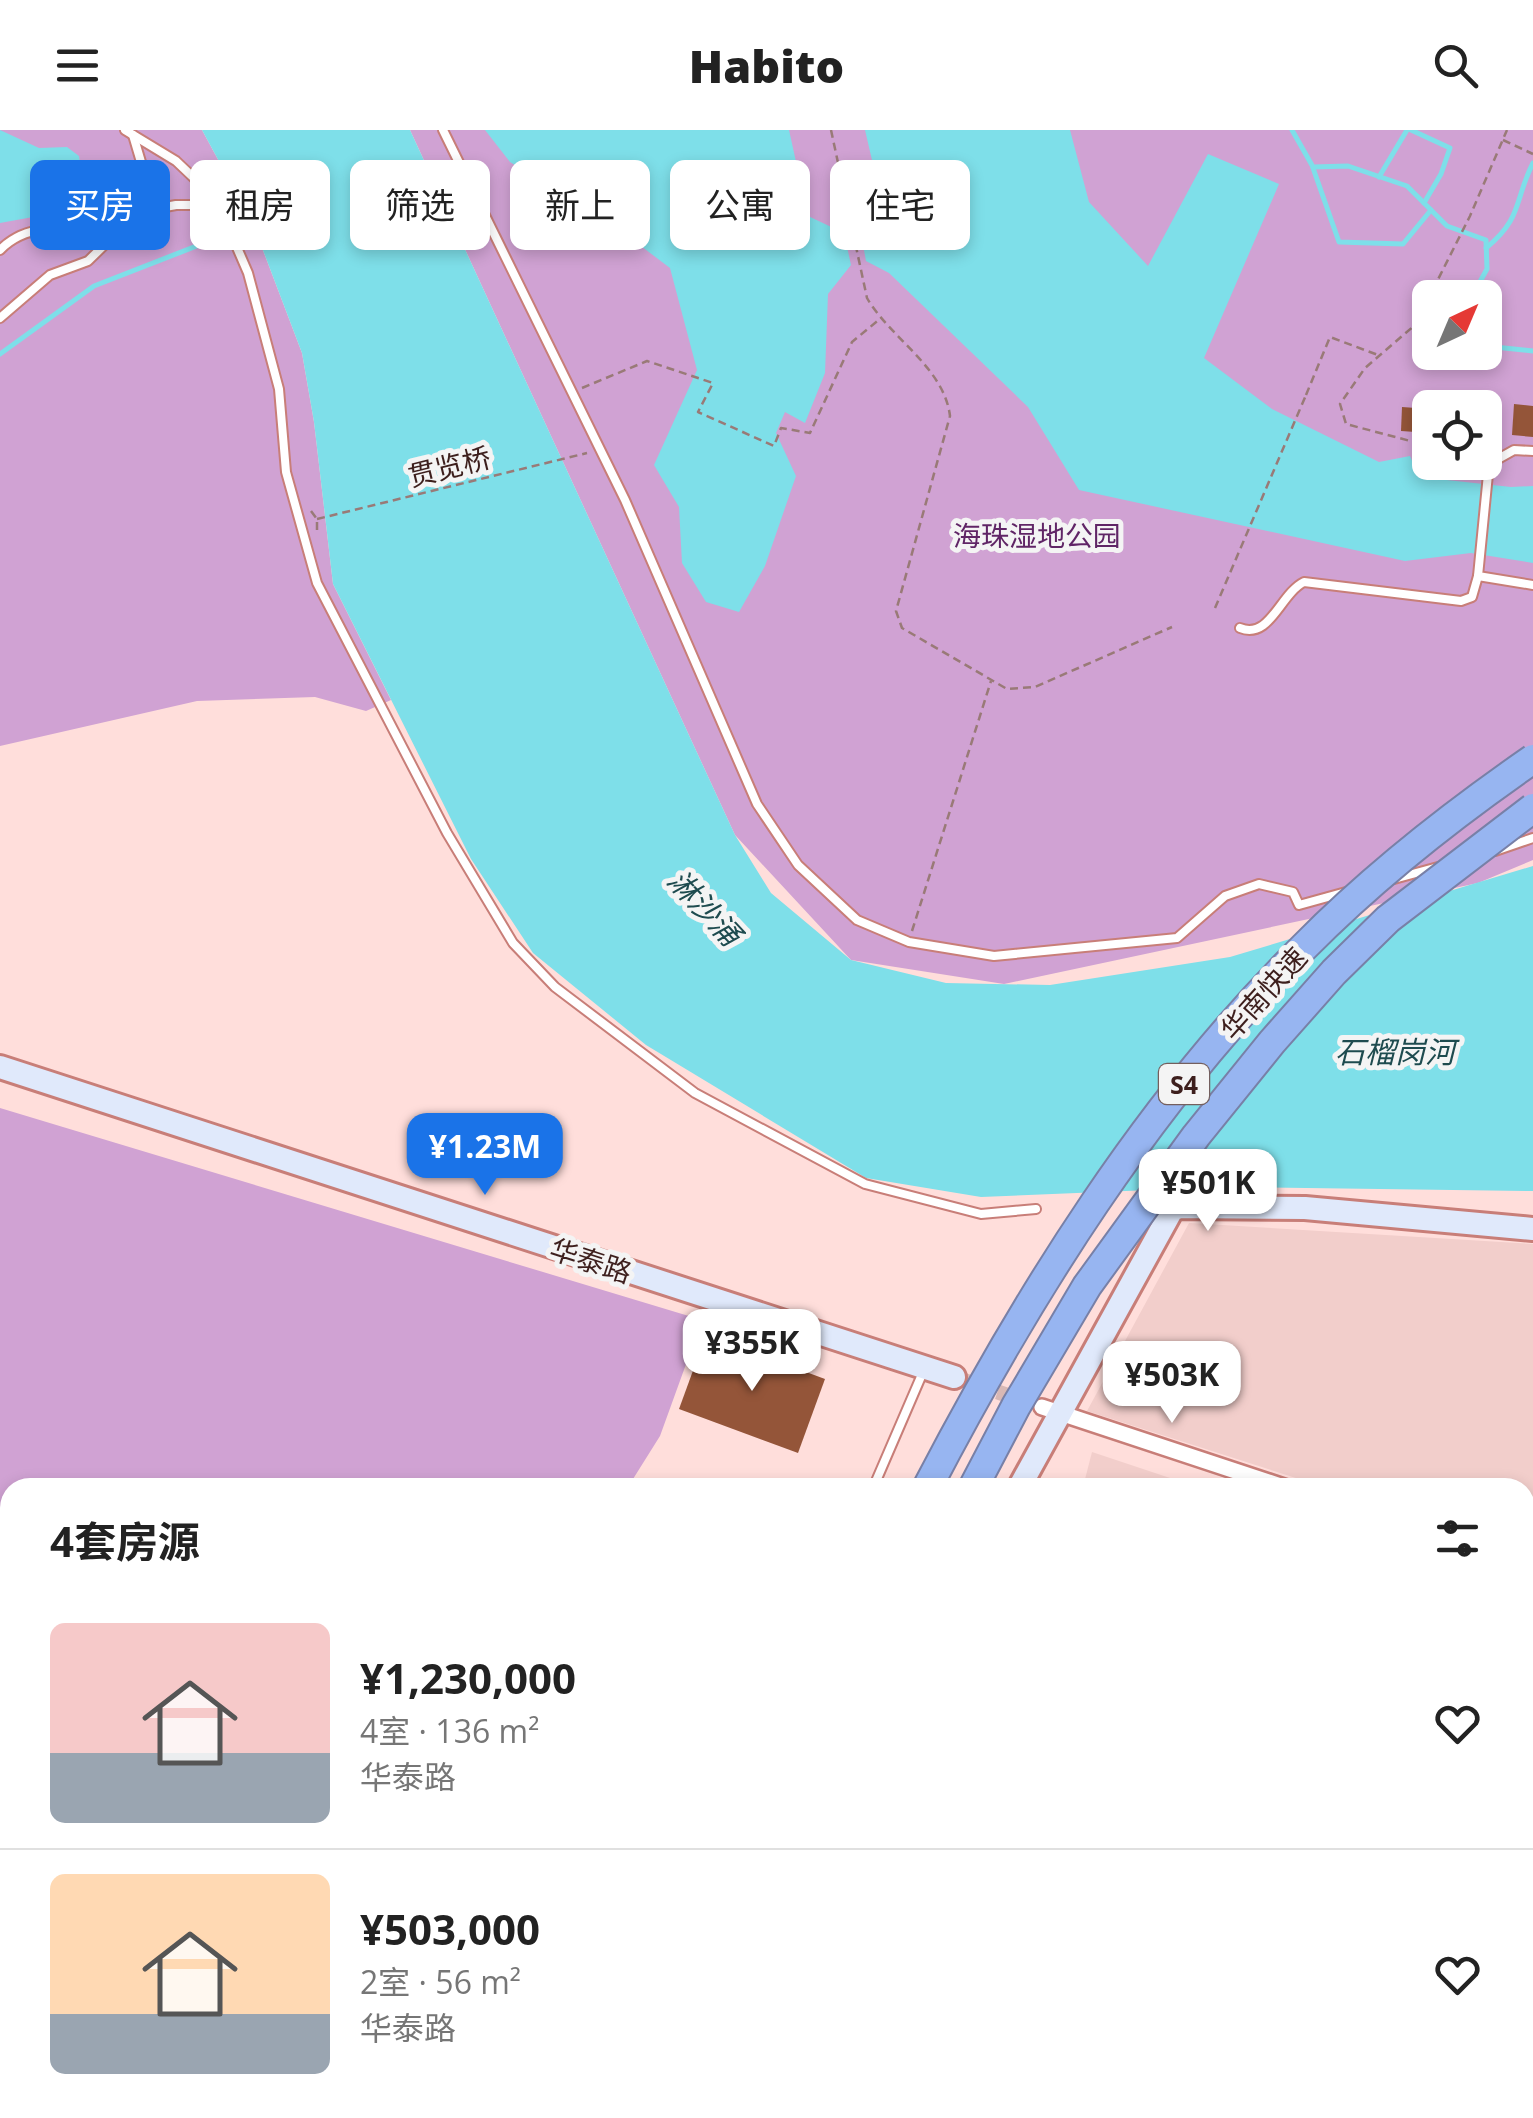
<!DOCTYPE html>
<html lang="zh">
<head>
<meta charset="utf-8">
<style>
  body { margin:0; font-family:"Open Sans","Noto Sans SC",sans-serif; background:#f6f6f6; color:#222; height:100vh; display:flex; flex-direction:column; font-size:38px; white-space:nowrap }
  * { box-sizing:border-box; margin:0 }
  p { font-size:32px; color:#767676 }
  .icon { flex:none; width:55px; height:55px; fill:none; stroke:currentColor; stroke-width:2; stroke-linecap:round; stroke-linejoin:round }
  .map { position:relative; flex:1; overflow:hidden }
  .panel { position:absolute; left:0px; top:1348px; width:1535px; height:642px; display:flex; flex-direction:column; background:#fff; border-radius:30px 30px 0 0; box-shadow:0 5px 15px #0003 }
  .panel>* { flex:none }
  .banner { position:absolute; left:30px; top:30px; width:1000px; height:90px; display:flex; gap:20px }
  .needle { width:65px; rotate:44deg }
  .controls { position:absolute; left:1412px; top:150px; display:grid; gap:20px }
  .controls a { display:grid; place-items:center; width:90px; height:90px; border-radius:15px; background:#fff; box-shadow:0 5px 15px #0003; font-size:50px }
  .price { position:absolute; translate:-50% -85px; padding:0 22px; border-radius:20px; background:#fff; color:#222; font-size:32px; line-height:65px; filter:drop-shadow(0 2px 5px #0008) }
  .price::after { content:''; position:absolute; left:50%; top:60px; width:30px; height:22px; margin-left:-15px; background:inherit; clip-path:polygon(0 0,100% 0,50% 100%) }
  .price.current { background:#1a73e8; color:#fff }
  ul { padding:0; list-style:none }
  li { display:flex; align-items:center; gap:30px; height:250px; padding:0 50px }
  li+li { border-top:2px solid #e0e0e0 }
  li span { display:grid; place-items:center; flex:none; width:280px; height:200px; border-radius:15px; color:#555 }
  li>.icon { margin-inline-start:auto }
  span .icon { width:120px; height:120px; fill:#fffc; stroke-width:1 }
  li b { font-size:42px }
  h2 { display:flex; justify-content:space-between; align-items:center; height:120px; padding:0 50px; font-size:42px }
  .chip { padding:0 35px; border-radius:15px; background:#fff; box-shadow:0 5px 15px #0003; font-size:35px; line-height:90px }
  .chip.current { background:#1a73e8; color:#fff }
  header { display:flex; justify-content:space-between; align-items:center; height:130px; padding:0 50px; background:#fff; font-size:45px; font-weight:800 }
  .map>svg:first-child { display:block }
</style>
</head>
<body>
<header><svg class="icon" aria-label="menu" viewBox="0 0 24 24"><path d="M4 6h16M4 12h16M4 18h16"/></svg>Habito<svg class="icon" aria-label="search" viewBox="0 0 24 24"><circle cx="10" cy="10" r="6"/><path d="M15 15l6 6"/></svg></header>
<div class="map">
<svg width="1533" height="1988" viewBox="0 0 1533 1988">
  <rect width="100%" height="100%" fill="#ffdedb"/>
  <g fill="#f2cecb">
    <path d="M1189,1093L1533,1114V1425L1525,1423V1358L1324,1357L1087,1281Z"/>
    <path d="M1092,1322L1197,1357H1083Z"/>
    <path d="M1525,1469L1533,1472V1573L1525,1567Z"/>
  </g>
  <g fill="#d0a2d3" fill-rule="evenodd">
    <path d="M0,0H202L253,94L302,223L314,292L333,454L391,570L366,581L315,567L197,571L0,616Z"/>
    <path d="M410,0H1533V730L1478,753L1004,854L851,830L735,705ZM1430,168H1485V222H1430ZM1430,278H1485V332H1430Z"/>
    <path d="M0,978L702,1190L660,1306L628,1357L10,1358V1808L0,1814Z"/>
  </g>
  <g fill="#7edfe9">
    <path d="M0,0L39,18L67,17L79,26L81,40L66,50L47,48L41,57L44,85L0,93Z"/>
    <path d="M202,0H410L735,705L771,763L851,830L946,853L1050,855L1230,827L1533,736V1061L1223,1057L981,1067L866,1048L646,915L533,823L471,729L333,454L314,292L302,223L253,94Z"/>
    <path d="M485,0H789L808,86L844,103L851,135L828,164L825,243L805,293L785,282L776,303L796,346L765,436L739,482L706,472L682,433L679,377L654,335L697,240L670,138L621,101L610,72L593,58L545,54L510,32Z"/>
    <path d="M865,0H1070L1089,72L1148,136L1208,24L1279,54L1204,228L1272,279L1379,332L1410,326L1419,347L1511,357L1533,356V433L1471,423L1405,431L1079,360L1028,277L889,143L866,131L860,98L882,73Z"/>
    <path d="M1525,1588L1533,1591V1804L1525,1796Z"/>
    <path d="M10,1808V1946L0,1958V1814Z"/>
    <path d="M1525,1867L1533,1875V1988H1511L1499,1980H1525Z"/>
  </g>
  <g fill="none" stroke-linecap="round" stroke-linejoin="round">
    <g stroke="#7edfe9" stroke-width="5">
      <path d="M1292,0L1313,37L1348,36L1407,56L1447,96L1486,110L1487,139L1471,168"/>
      <path d="M1411,0L1450,18L1441,44L1424,73"/>
      <path d="M1313,38L1339,112L1403,114L1431,80"/>
      <path d="M1379,47L1407,0"/>
      <path d="M1486,118C1523,88 1514,70 1533,33"/>
      <path d="M1485,216L1533,221"/>
      <path d="M0,224L94,156L253,94"/>
    </g>
  </g>
  <g fill="#945539">
    <path d="M1514,274L1533,276V307L1512,305Z"/>
    <path d="M1402,277L1430,279V303L1401,301Z"/>
    <path d="M706,1205L825,1249L798,1323L679,1279Z"/>
  </g>
  <g fill="none" stroke-linecap="round" stroke-linejoin="round">
    <path stroke="#d8b8b5" stroke-width="15" stroke-dasharray="15 8" stroke-linecap="butt" d="M954,1247L1024,1271"/>
    <g stroke="#c87e78" stroke-width="12">
      <g id="lane">
        <path d="M125,0L176,31L216,69L248,143L279,259L286,342L317,453L447,703L513,813L555,857L695,963L865,1054L981,1084L1036,1079"/>
        <path d="M443,0L625,370L757,674L798,735L857,790L909,812L994,826L1177,808L1225,766L1259,754L1293,762L1299,775L1346,762"/>
        <path d="M133,5L141,32L138,82"/>
        <path d="M0,120C31,88 76,100 117,102"/>
        <path d="M0,188L50,145L88,131L138,82L176,75H193L223,86"/>
        <path d="M1533,321L1514,320L1489,334L1478,446L1533,455"/>
        <path d="M1240,498C1270,510 1280,464 1304,452L1461,471L1472,467L1478,446"/>
        <path d="M1495,721L1533,708"/>
        <path d="M1394,749L1438,737"/>
        <path d="M873,1358L923,1242"/>
      </g>
    </g>
    <g stroke="#c87e78" stroke-width="20">
      <g id="street">
        <path d="M1042,1277L1287,1358"/>
        <path d="M1525,1436L1533,1439"/>
      </g>
    </g>
    <g stroke="#c87e78" stroke-width="28">
      <g id="secondary">
        <path d="M0,937L954,1247"/>
        <path d="M1019,1358L1172,1080L1180,1077L1305,1078L1533,1099"/>
        <path d="M789,1988L791,1980"/>
      </g>
    </g>
    <g stroke="#7880a7" stroke-width="32">
      <g id="highway">
        <path d="M0,1835L10,1841"/>
        <path d="M0,1877L10,1883"/>
        <path d="M179,1980L193,1988"/>
        <path d="M253,1980L267,1988"/>
        <path d="M442,1980L452,1988"/>
        <path d="M636,1988L640,1980"/>
        <path d="M699,1988L702,1980"/>
        <path d="M742,1988L745,1980"/>
      </g>
    </g>
    <g stroke="#997a77" stroke-width="2.5" stroke-dasharray="8 5" stroke-linecap="butt">
      <path d="M831,0L867,168C890,208 944,237 950,286L896,481L902,498L1007,559L1035,557L1172,497"/>
      <path d="M1503,10L1533,24"/>
      <path d="M582,258L647,231L713,253L698,282L774,316L781,298L810,303L852,212L881,188"/>
      <path d="M1306,265L1330,207L1378,225"/>
      <path d="M1430,323L1418,313L1346,294L1340,274L1365,238L1415,195L1470,86L1507,0"/>
      <path d="M311,381L317,389V402"/>
      <path d="M317,389L587,323"/>
      <path d="M912,801L991,551"/>
    </g>
    <use href="#lane" stroke="#fff" stroke-width="8"/>
    <use href="#street" stroke="#fff" stroke-width="15"/>
    <use href="#secondary" stroke="#e0e9fb" stroke-width="22"/>
    <use href="#highway" stroke="#97b5f1" stroke-width="28"/>
    <g stroke="#7880a7" stroke-width="32" stroke-linecap="butt">
      <g id="highway-bridge">
        <path d="M927,1358C1028,1164 1148,972 1304,817C1374,746 1452,685 1533,629"/>
        <path d="M973,1358L1016,1276L1087,1156L1196,1006L1272,912L1334,842L1388,789L1533,678"/>
      </g>
    </g>
    <path stroke="#997a77" stroke-width="2.5" stroke-dasharray="8 5" stroke-linecap="butt" d="M1215,478L1306,265"/>
    <use href="#highway-bridge" stroke="#97b5f1" stroke-width="28"/>
  </g>
  <g text-anchor="middle" dominant-baseline="central" stroke-width="10" stroke-linejoin="round" paint-order="stroke">
    <rect fill="#f4f4f4" stroke="#745f5e" stroke-width="2.5" x="1159" y="934" width="50" height="40" rx="8"/>
    <g font-size="25" font-weight="bold" fill="#3d1f1d">
      <text x="1184" y="954">S4</text>
    </g>
    <g font-size="28" fill="#3d1f1d" stroke="#f4f4f4">
      <text transform="translate(449 336) rotate(-14)">贯览桥</text>
      <text transform="translate(1263 863) rotate(-48)">华南快速</text>
      <text transform="translate(591 1130) rotate(18)">华泰路</text>
    </g>
    <g font-size="28" fill="#602566" stroke="#f4f4f4">
      <text x="1037" y="405">海珠湿地公园</text>
    </g>
    <g font-size="30" font-style="italic" fill="#1e4b4f" stroke="#f4f4f4">
      <text transform="translate(705 777) rotate(47)">淋沙涌</text>
      <text x="1395" y="921">石榴岗河</text>
    </g>
  </g>
</svg>
<div class="controls">
<a><svg class="needle" viewBox="-14 -14 28 28"><path d="M0-13l5 13h-10z" fill="#e53935"/><path d="M0 13l5-13h-10z" fill="#767676"/></svg></a>
<a><svg class="icon" aria-label="locate" viewBox="0 0 24 24"><circle cx="12" cy="12" r="6"/><path d="M12 2v4M12 18v4M2 12h4M18 12h4"/></svg></a>
</div>
<b class="price current" style="left:485px;top:1068px">¥1.23M</b>
<b class="price" style="left:1208px;top:1104px">¥501K</b>
<b class="price" style="left:752px;top:1264px">¥355K</b>
<b class="price" style="left:1172px;top:1296px">¥503K</b>
<div class="banner">
<a class="chip current">买房</a>
<a class="chip">租房</a>
<a class="chip">筛选</a>
<a class="chip">新上</a>
<a class="chip">公寓</a>
<a class="chip">住宅</a>
</div>
<section class="panel">
<h2>4套房源<svg class="icon" aria-label="filters" viewBox="0 0 24 24"><path d="M4 7h16M4 17h16"/><circle cx="9" cy="7" r="2"/><circle cx="15" cy="17" r="2"/></svg></h2>
<ul>
<li><span style="background:linear-gradient(#f6c9c9 65%,#9aa5b1 0)"><svg class="icon" aria-label="home" viewBox="0 0 24 24"><path d="M3 11l9-7 9 7M6 9v11h12V9"/></svg></span><div><b>¥1,230,000</b><p>4室 · 136 m²</p><p>华泰路</p></div><svg class="icon" aria-label="heart" viewBox="0 0 24 24"><path d="M12 20l-8-8c-3-5 5-10 8-4 3-6 11-1 8 4z"/></svg></li>
<li><span style="background:linear-gradient(#ffd9b3 70%,#9aa5b1 0)"><svg class="icon" aria-label="home" viewBox="0 0 24 24"><path d="M3 11l9-7 9 7M6 9v11h12V9"/></svg></span><div><b>¥503,000</b><p>2室 · 56 m²</p><p>华泰路</p></div><svg class="icon" aria-label="heart" viewBox="0 0 24 24"><path d="M12 20l-8-8c-3-5 5-10 8-4 3-6 11-1 8 4z"/></svg></li>
</ul>
</section>
</div>
</body>
</html>
